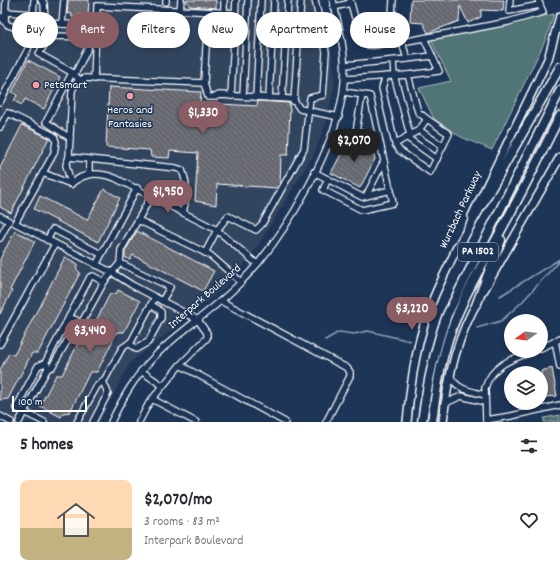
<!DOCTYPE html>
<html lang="en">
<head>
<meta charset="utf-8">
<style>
  body { margin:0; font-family:Dekko,sans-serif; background:#f7f7f7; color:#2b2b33; height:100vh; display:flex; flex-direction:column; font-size:15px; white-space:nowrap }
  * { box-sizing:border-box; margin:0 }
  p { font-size:13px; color:#7c7c81 }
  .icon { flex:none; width:22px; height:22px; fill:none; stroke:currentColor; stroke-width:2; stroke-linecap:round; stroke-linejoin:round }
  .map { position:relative; height:422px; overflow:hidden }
  .drawer { display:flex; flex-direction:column; background:#fff; flex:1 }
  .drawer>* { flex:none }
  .top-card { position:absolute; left:12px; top:12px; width:536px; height:36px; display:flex; gap:8px }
  .needle { width:26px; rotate:256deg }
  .tools { position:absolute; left:504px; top:314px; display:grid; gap:8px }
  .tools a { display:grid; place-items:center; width:44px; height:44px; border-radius:50%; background:#fff; box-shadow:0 2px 6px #0003; font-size:20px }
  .scale { position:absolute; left:12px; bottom:10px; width:75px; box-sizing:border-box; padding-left:4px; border:2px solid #fff; border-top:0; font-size:11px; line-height:14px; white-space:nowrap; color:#fff; -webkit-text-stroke:3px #1d3557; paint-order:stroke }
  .price { position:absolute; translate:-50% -34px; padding:0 9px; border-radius:14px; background:#8a5d65; color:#fff; font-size:13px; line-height:26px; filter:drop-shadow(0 1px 2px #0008) }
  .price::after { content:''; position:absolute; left:50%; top:24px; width:12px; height:9px; margin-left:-6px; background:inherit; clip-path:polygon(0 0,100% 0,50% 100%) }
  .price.on { background:#222; color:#fff }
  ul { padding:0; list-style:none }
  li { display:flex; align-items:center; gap:12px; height:100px; padding:0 20px }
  li span { display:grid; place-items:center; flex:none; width:112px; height:80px; border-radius:8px; color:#555 }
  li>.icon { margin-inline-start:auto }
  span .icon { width:48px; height:48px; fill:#fffc; stroke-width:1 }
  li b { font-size:17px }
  h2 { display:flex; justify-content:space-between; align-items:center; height:48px; padding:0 20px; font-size:17px }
  .pill { padding:0 14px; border-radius:18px; background:#fff; box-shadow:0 2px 6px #0003; font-size:14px; line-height:36px }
  .pill.on { background:#8a5d65; color:#fff }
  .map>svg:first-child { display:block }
</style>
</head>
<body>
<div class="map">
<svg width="560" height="422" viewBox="0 0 560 422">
  <defs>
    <pattern id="cemetery-stones" width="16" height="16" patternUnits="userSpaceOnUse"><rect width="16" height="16" fill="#517576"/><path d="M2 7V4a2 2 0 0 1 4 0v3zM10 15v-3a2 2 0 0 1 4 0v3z" fill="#4e5c5d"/></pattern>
    <pattern id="building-back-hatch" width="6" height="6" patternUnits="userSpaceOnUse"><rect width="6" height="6" fill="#66676f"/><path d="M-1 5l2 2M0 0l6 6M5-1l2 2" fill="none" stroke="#7d7e85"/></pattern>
  </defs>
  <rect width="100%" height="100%" fill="#1d3557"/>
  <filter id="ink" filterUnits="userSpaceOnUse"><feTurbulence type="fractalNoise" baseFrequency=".025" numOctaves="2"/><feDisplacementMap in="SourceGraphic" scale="8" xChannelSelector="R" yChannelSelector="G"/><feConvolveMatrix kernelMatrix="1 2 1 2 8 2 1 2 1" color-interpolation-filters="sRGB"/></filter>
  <g filter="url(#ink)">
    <g fill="#33445e">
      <path d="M0,0H29L25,45L0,91Z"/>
      <path d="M37,0H320L331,44L335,84L325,126L313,156L254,252L224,288L130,363L99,422H0V109L34,44Z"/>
    </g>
    <path fill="#517576" stroke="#a8baba" d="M554,14L546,39L492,150L461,137L434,119L419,88L451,81L431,40Z"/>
    <path fill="url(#cemetery-stones)" stroke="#a8baba" d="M560,415V422H544V418Z"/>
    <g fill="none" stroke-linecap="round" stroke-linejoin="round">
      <g stroke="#8ca4b8" stroke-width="1.5">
        <path d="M500,296L560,259"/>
        <path d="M477,328L501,321L522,302L560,260"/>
        <path d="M325,340L339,332L354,334L368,331L410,341"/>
      </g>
    </g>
    <g fill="url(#building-back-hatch)" stroke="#fff">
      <path d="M68,0H89L88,15L77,14V18L72,17V14L67,13Z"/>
      <path d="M185,0H216V8L190,6Z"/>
      <path d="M411,0H504L503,11L481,10V17L468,23L460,6L459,21L428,33L423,23L410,22Z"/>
      <path d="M28,60L60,77L44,109L25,99L22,105L14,101L17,95L12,92Z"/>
      <path d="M109,87L201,92L200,103L257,106L258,101L289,103L290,110L288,155H281L280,184L277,188L217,184L216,205L195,201L198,153L170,151L169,158L151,157L150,150L106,147Z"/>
      <path d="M22,125L49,138L11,213L0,207V168Z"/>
      <path d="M350,137L373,150L375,159L360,188L331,173Z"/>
      <path d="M104,189L120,198L98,242L34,209L40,196L87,220Z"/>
      <path d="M15,231L35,241L10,290L12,291L0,314V259Z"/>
      <path d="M137,231L214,271L203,291L133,255L130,260L125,257V251Z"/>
      <path d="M65,257L78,264L76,268L80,273L38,353H32L8,399L0,400V370L9,353L14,355Z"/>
      <path d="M118,290L140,301L124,332H117L97,372H90L70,412L63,413L61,417L40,406L56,375H62L83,334H89L110,294H116Z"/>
      <path d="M552,368L557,396L543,397L541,371Z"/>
    </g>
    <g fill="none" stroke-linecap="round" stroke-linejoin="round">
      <g stroke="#fff" stroke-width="8">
        <g id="minor">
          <path d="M41,0L44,3L45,23"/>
          <path d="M350,0L361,40C367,49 383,45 390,39L393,0"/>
          <path d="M510,0L509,11L540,5L538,0"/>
          <path d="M166,2V0"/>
          <path d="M334,7L351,3"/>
          <path d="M180,10L181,0"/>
          <path d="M6,12L33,14"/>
          <path d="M208,12L204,83L208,97H215L219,95L290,99L295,102L300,109L339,117"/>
          <path d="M224,12V0"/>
          <path d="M0,16L8,25L17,28H32L45,23L97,26"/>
          <path d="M5,22L6,0"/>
          <path d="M62,24L64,0"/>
          <path d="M90,37L88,48L76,72L73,73L39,54L49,36L96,37"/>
          <path d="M424,38L439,71L408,75L418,112L427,119"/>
          <path d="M407,59L432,56"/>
          <path d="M393,61L394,75L410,135"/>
          <path d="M345,65L407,59L402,42L508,22L543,12L540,5"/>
          <path d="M386,76L382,88L395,144L399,150L430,172L449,134L427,119L419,130L395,144"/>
          <path d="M94,79L97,6L235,13"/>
          <path d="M345,79L408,75"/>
          <path d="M80,80L75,84L72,91L69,157L176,168L182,170C188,185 187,196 183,212"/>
          <path d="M362,95L356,132L373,136L378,135"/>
          <path d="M231,96L236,0"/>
          <path d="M243,96L248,0"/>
          <path d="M256,97L261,0"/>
          <path d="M269,98L274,0"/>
          <path d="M282,98L288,0"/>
          <path d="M294,101L301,0"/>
          <path d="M0,102L28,49L32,33L34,0"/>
          <path d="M0,127L8,113L54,136L56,142L54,153L15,223L113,273L132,285L198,320L207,333V338L180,365L285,422"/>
          <path d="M419,130L443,146"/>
          <path d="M406,137L437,159"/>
          <path d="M70,138L46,122L72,73L80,80L85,78L204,83"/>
          <path d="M69,157L66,165L71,184"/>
          <path d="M89,160V174"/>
          <path d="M314,172L362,197L366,196L384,161L370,96L344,92"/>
          <path d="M43,173L71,184"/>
          <path d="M328,179L323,190L362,210L393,203L384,161"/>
          <path d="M71,184C85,172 98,172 115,178L217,230L257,264"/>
          <path d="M151,196L138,220L210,255L241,282"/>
          <path d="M366,196L391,190"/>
          <path d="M0,216L9,221L0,238"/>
          <path d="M47,240L53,229L101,254"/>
          <path d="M205,253L217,230L228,216L256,230L262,224L304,149L310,98L323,95L326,52L315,0"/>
          <path d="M120,263L121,250L138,220"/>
          <path d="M96,265L137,188"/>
          <path d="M221,301L347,368L350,372V376L326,422"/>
          <path d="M69,317L90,277L93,276L104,282"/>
          <path d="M555,341L560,367"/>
          <path d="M129,343L136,349L148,342L161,318V312L158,309L151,305"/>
          <path d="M0,344L55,244"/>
          <path d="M541,348L560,339"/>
          <path d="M45,363L38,366L16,408L24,412L48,368L52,367L77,324L82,322L104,282L120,263L170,287L162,301"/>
          <path d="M47,365L45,363L69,317L76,320L77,324"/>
          <path d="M141,371L163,386L180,365"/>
          <path d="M450,375C456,390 471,391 485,395"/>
          <path d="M152,399L196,422"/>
          <path d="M444,404L461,396L485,402"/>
          <path d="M0,416L11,422"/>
          <path d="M486,420L511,416L560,405"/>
          <path d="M19,422L24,412L44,422"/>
          <path d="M77,422L97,386L105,379L122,348L131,342L155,297"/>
          <path d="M93,422L108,393L103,381"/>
          <path d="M111,422C123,398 135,376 154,357C180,330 213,311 239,284C283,241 339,145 344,83C347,55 339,28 333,0"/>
          <path d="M139,422L149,403L163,386"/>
          <path d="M486,422L485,388C492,364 514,358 534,351"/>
        </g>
      </g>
      <g stroke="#fff" stroke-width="10">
        <g id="major">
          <path d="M472,216L548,59L560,16"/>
          <path d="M484,290L560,157"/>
          <path d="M407,422C411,379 417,337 434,297C441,280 450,264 457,247"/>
          <path d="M443,422C447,379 457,336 479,299"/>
        </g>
      </g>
      <g stroke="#fff" stroke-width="11">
        <g id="highway">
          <path d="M455,252L560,67"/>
          <path d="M477,303L501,240"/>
          <path d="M422,422C427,385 434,350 447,315L560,91"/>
          <path d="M432,422C435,398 438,374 445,350C457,304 484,263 506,221C525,187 542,151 560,116"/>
        </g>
      </g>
      <use href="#minor" stroke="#1d3557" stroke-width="5.5"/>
      <use href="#major" stroke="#1d3557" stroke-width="7"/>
      <use href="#highway" stroke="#1d3557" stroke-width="8"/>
    </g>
  </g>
  <g fill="#ff9aa2" stroke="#1d3557" stroke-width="1.5">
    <circle cx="36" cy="85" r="4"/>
    <circle cx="130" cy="96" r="4"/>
  </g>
  <g text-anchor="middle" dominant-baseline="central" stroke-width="3" stroke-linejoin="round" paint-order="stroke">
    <rect fill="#1d3557" stroke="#bbc2cd" stroke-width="1" x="458" y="243" width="40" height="18" rx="3"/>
    <g font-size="11" font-weight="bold" fill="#fff">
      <text x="478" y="252">PA 1502</text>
    </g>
    <g font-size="12" fill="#fff" stroke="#1d3557" text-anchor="start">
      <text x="44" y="85">PetSmart</text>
      <text x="130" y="110" text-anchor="middle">Heros and<tspan x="130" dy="14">Fantasies</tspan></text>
    </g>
    <g font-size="12" fill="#fff" stroke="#1d3557">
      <text transform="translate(461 210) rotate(-65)">Wurzbach Parkway</text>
      <text transform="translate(205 297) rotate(-41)">Interpark Boulevard</text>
    </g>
  </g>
</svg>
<div class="tools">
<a><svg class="needle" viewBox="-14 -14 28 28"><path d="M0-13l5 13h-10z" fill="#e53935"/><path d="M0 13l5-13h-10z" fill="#7c7c81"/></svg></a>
<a><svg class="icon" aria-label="layers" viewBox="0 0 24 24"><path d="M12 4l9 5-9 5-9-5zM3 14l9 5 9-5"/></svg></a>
</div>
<div class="scale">100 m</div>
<b class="price" style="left:203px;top:135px">$1,330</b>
<b class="price on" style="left:354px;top:163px">$2,070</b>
<b class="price" style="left:168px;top:214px">$1,950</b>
<b class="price" style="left:412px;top:331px">$3,220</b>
<b class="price" style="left:90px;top:353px">$3,440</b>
<div class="top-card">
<a class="pill">Buy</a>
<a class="pill on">Rent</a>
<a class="pill">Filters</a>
<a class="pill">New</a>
<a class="pill">Apartment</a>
<a class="pill">House</a>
</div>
</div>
<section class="drawer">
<h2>5 homes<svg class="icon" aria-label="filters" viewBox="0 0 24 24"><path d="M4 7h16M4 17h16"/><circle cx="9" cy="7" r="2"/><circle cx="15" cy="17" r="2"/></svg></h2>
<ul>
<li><span style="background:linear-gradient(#ffd9b3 60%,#c2b280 0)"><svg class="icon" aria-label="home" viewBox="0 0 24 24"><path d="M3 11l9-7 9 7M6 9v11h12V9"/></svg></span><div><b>$2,070/mo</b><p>3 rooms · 83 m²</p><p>Interpark Boulevard</p></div><svg class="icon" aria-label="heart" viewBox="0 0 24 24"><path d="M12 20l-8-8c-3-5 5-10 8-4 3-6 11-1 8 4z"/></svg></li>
</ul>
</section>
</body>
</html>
